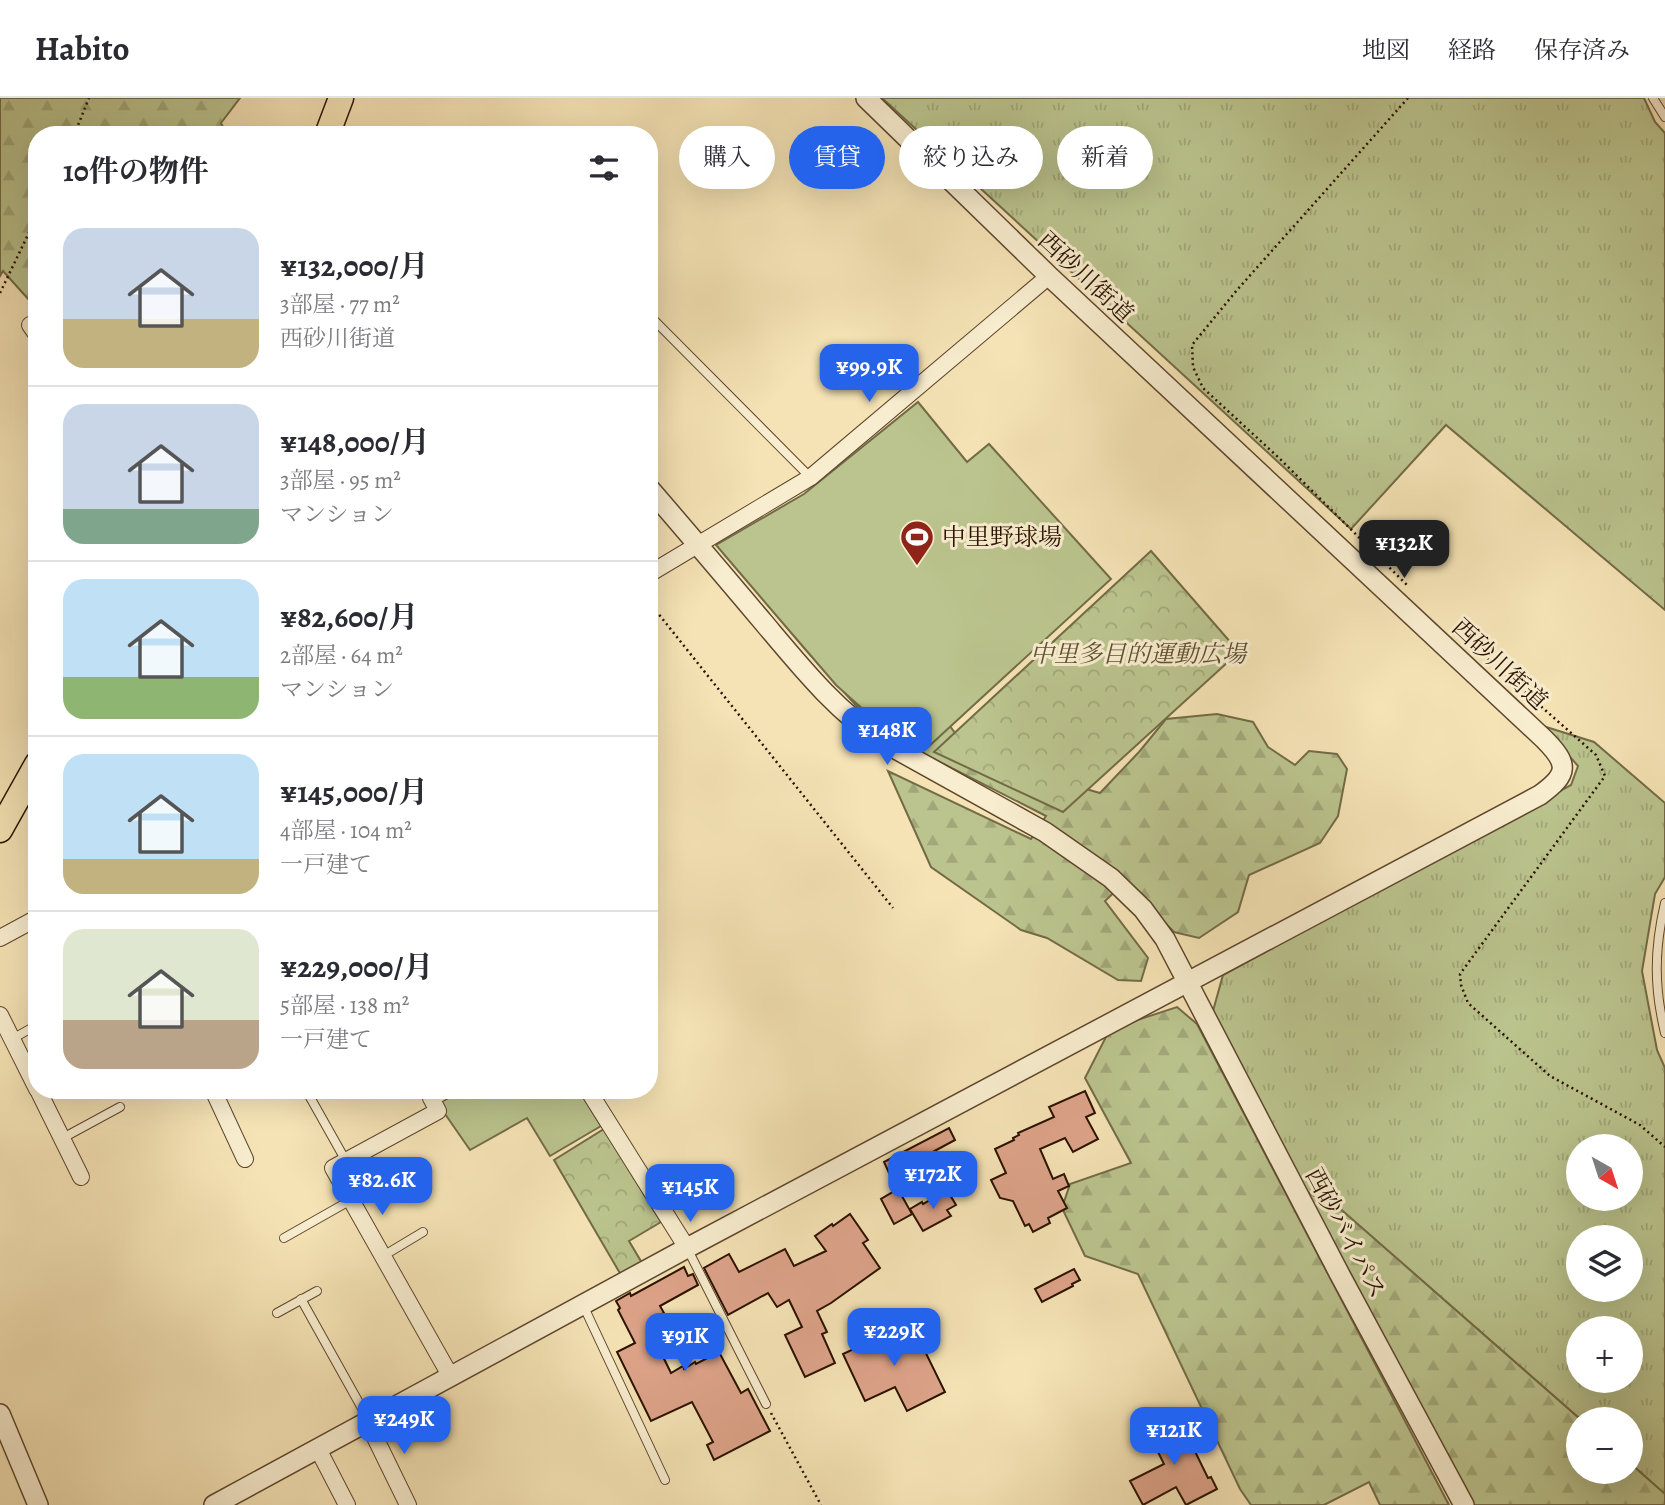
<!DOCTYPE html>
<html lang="ja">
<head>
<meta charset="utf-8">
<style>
  body { margin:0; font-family:Alegreya,"Noto Serif JP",serif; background:#f7f7f7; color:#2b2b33; height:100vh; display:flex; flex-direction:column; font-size:26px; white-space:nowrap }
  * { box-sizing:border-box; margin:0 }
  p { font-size:23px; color:#7c7c81 }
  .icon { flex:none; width:38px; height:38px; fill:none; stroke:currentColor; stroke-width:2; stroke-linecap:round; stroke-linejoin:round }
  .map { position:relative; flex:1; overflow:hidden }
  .side { position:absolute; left:28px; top:28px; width:630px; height:973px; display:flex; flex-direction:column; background:#fff; border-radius:28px; box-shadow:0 7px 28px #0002 }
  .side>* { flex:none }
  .top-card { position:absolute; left:679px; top:28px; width:665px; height:63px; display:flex; gap:14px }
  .needle { width:46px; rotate:141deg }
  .buttons { position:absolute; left:1566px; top:1036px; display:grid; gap:14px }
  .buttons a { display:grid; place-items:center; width:77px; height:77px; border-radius:50%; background:#fff; box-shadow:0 7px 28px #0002; font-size:35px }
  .price { position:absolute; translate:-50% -60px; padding:0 16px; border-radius:14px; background:#2563eb; color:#fff; font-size:23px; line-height:46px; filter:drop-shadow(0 2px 4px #0008) }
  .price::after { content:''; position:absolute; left:50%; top:42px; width:21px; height:16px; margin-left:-10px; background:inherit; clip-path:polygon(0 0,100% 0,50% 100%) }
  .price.on { background:#222; color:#fff }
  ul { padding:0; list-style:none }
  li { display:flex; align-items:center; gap:21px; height:175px; padding:0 35px }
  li+li { border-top:2px solid #e1e1e2 }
  li span { display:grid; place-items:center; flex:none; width:196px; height:140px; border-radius:21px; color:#555 }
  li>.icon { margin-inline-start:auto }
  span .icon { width:84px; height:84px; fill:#fffc; stroke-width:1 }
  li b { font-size:30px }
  h2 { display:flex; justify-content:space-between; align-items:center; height:84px; padding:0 35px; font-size:30px }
  .pill { padding:0 24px; border-radius:32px; background:#fff; box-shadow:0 7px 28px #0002; font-size:24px; line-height:63px }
  .pill.on { background:#2563eb; color:#fff }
  header { display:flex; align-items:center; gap:42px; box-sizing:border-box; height:98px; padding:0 35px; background:#fff; border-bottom:2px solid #e1e1e2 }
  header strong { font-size:33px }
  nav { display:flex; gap:38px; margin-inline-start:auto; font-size:24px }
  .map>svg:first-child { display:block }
</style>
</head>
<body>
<header>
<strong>Habito</strong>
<nav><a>地図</a><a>経路</a><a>保存済み</a></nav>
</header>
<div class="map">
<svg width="1665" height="1407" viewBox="0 0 1665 1407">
  <defs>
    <pattern id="grass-tufts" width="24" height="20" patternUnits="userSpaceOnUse" patternTransform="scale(1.75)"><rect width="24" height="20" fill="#bbc48e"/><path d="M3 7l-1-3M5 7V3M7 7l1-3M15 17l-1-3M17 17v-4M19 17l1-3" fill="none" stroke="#a1a779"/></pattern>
    <pattern id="forest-firs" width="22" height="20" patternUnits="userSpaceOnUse" patternTransform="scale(1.75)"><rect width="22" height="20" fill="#bbc48e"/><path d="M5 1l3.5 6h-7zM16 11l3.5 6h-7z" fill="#a1a779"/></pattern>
    <pattern id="park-crowns" width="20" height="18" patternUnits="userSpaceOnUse" patternTransform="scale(1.75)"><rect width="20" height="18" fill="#bbc48e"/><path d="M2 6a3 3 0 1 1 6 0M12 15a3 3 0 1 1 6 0" fill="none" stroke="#a1a779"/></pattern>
  </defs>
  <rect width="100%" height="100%" fill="#f5e3b5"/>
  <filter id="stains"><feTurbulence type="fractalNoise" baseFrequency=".00286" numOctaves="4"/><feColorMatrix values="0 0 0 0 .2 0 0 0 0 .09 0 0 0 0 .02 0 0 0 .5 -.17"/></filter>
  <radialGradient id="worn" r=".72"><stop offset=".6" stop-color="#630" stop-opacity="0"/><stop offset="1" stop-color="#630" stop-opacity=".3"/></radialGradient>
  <g fill="url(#grass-tufts)" stroke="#736b47" stroke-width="2" fill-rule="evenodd">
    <path d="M882,0H1644L1655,24L1665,35V512L1446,327L1351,431Z"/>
    <path d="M1543,628L1594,644L1665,705V779L1655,796L1642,873L1657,952L1665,970V1396L1631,1366V1321H1580L1337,1108L1308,1095L1213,913L1223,877L1571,687L1578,668ZM1578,1048H1631V1101H1578ZM1578,1139H1631V1192H1578ZM1578,1230H1631V1283H1578Z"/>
  </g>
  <g fill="url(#forest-firs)" stroke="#736b47" stroke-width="2">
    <path d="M0,0H240L221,25L227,37H37V140L31,153L37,163V196L30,203L3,173L0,178Z"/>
    <path d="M747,430L927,597L972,658L1100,695L1139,654L1166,621L1217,616L1253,624L1268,649L1295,667L1309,653L1337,656L1347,671L1338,718L1320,745L1249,777L1238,814L1199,840L1174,834L1125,784L1105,803L1148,860L1141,883L1118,882L1047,840L1021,832L931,769L888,673L1031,741L1046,718L879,633L806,552L724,456Z"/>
    <path d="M1177,909L1197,926L1449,1407H1380L1369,1384L1324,1407H1251L1240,1391L1138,1176L1085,1158L1062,1110L1070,1086L1131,1065L1085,980L1110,931Z"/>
    <path d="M1308,1095L1337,1108L1580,1321H1578V1374H1631V1366L1665,1396V1407H1473Z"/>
  </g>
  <g fill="url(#park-crowns)" stroke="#736b47" stroke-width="2">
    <path d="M1151,453L1239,554L1063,714L934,654Z"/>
    <path d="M604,1031L661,1124L629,1143L642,1165L621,1177L554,1062Z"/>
  </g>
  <g fill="#bbc48e" stroke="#736b47" stroke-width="2">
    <path d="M918,304L967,364L989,346L1111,481L927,650L875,622L836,587L716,447L804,396Z"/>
    <path d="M458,992H579L601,1028L550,1058L527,1020L470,1052L436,1003Z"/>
  </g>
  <g fill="#dda389" stroke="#2b1200" stroke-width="2">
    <path d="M1085,993L1095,1015L1086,1019L1098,1041L1073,1054L1065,1040L1040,1051L1053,1081L1064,1076L1069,1088L1058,1093L1067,1110L1048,1120L1050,1125L1033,1134L1029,1126L1025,1128L1013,1103L1000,1100L991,1082L1006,1075L995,1051L1014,1042L1013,1040L1019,1037L1018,1035L1054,1019L1049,1009Z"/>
    <path d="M949,1030L955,1042L890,1077L884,1064Z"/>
    <path d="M898,1091L912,1116L894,1126L881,1101Z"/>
    <path d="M947,1092L956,1107L947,1112L951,1118L923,1133L910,1111L922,1104L923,1106Z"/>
    <path d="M850,1116L868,1142L863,1145L880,1170L831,1205L817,1213L827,1234L822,1236L835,1265L805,1279L785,1237L802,1229L789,1202L777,1209L768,1195L728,1217L704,1170L729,1156L739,1174L785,1151L794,1168L826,1153L815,1138L832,1126L833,1128Z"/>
    <path d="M684,1169L688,1178L693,1176L698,1187L660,1208L664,1215L662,1216L667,1224L651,1234L671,1275L683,1268L684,1271L695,1264L696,1266L719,1254L741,1295L748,1291L770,1333L714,1362L707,1347L713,1344L692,1304L651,1323L617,1254L635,1245L618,1212L620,1210L616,1203L630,1195L631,1198Z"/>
    <path d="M1074,1171L1080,1182L1072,1186L1073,1188L1042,1204L1035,1191Z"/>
    <path d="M880,1222L893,1248L917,1237L945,1294L907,1313L895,1289L865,1303L843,1256L871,1243L864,1230Z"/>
    <path d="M1182,1318L1187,1329L1184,1331L1208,1380L1211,1379L1217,1391L1186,1407L1176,1389L1143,1407L1130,1383L1164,1366L1148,1334Z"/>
  </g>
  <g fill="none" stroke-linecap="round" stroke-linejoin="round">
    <g stroke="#5e462d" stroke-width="10">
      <g id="service">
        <path d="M1653,0L1665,19"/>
        <path d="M649,217L810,379"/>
        <path d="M1665,805C1654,852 1654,889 1665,935"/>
        <path d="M12,941L37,927"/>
        <path d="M306,992L346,1063"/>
        <path d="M61,1041L120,1009"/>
        <path d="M284,1140L351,1102"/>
        <path d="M687,1150L766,1306"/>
        <path d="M383,1158L423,1134"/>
        <path d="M301,1201L368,1321"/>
        <path d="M583,1207L665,1382"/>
        <path d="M277,1215L317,1193"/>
      </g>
    </g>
    <g stroke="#5e462d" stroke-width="18">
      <g id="minor">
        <path d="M30,227L37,237"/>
        <path d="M649,476L811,379L1049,178"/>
        <path d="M0,840L37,820"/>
        <path d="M0,917L37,991"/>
        <path d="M38,992L81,1079"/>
        <path d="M213,992L245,1061"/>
        <path d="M446,992L431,1000L438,1013L333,1070L451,1279"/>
        <path d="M588,992L687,1150"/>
        <path d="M368,1325L408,1407"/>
        <path d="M318,1351L347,1407"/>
      </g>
    </g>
    <g stroke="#5e462d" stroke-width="22">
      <g id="tertiary">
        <path d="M649,390C688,435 726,480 764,525C801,569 837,614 885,645L1045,734L1111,780L1143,811L1165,841L1339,1175L1464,1407"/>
        <path d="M0,1316L38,1407"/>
        <path d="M214,1407L687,1150L1540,697C1569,676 1569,666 1544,641L1049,178L866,0"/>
      </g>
    </g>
    <g stroke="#2b1200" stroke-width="27">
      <g id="primary">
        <path d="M327,37L341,0"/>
        <path d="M0,732L37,666"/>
      </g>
    </g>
    <g stroke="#2b1200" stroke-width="2.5" stroke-dasharray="2 3.5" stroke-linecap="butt">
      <path d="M1408,0L1237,192L1192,247L1193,269L1203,290L1279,360L1408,488"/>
      <path d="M74,37L89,0"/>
      <path d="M0,195L37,118"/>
      <path d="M649,504L893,810"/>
      <path d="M1467,543L1596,657L1605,678L1460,876L1461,887L1468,905L1550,978L1640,1027L1665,1049"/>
      <path d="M771,1315L821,1407"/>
    </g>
    <use href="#service" stroke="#f8edcf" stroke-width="8"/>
    <use href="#minor" stroke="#f8edcf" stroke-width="16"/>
    <use href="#tertiary" stroke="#f8edcf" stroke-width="19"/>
    <use href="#primary" stroke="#f5e3b5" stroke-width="24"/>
  </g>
  <defs>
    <g id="stadium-pin" transform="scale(1.75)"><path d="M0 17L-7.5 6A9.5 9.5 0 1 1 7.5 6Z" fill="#8f2418" stroke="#f8edcf"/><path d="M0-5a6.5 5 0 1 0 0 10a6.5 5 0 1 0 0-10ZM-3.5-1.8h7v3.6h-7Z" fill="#fff"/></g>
  </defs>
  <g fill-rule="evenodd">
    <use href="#stadium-pin" x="917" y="439"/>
  </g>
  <g text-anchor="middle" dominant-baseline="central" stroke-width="6" stroke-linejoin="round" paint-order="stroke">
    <g font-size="24" fill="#2b1200" stroke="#f8edcf">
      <text transform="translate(1086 179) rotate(43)">西砂川街道</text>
      <text transform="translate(1500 566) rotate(43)">西砂川街道</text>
      <text transform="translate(1346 1135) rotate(62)">西砂バイパス</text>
    </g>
    <g font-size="24" fill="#2b1200" stroke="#f8edcf" text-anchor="start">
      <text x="942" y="439">中里野球場</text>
    </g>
    <g font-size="24" font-style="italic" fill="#5d5032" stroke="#f8edcf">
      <text x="1138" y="556">中里多目的運動広場</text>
    </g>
  </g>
  <rect width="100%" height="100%" filter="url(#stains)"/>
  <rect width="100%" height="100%" fill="url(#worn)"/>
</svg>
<div class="buttons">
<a><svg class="needle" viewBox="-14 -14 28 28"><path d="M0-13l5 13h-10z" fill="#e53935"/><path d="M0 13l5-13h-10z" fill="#7c7c81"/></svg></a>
<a><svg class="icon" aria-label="layers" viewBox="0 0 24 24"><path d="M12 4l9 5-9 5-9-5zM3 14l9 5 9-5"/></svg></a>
<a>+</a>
<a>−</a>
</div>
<b class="price" style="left:869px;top:306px">¥99.9K</b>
<b class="price on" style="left:1404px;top:482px">¥132K</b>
<b class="price" style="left:887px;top:669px">¥148K</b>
<b class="price" style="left:933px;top:1113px">¥172K</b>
<b class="price" style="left:382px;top:1119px">¥82.6K</b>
<b class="price" style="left:690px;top:1126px">¥145K</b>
<b class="price" style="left:894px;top:1270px">¥229K</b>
<b class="price" style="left:685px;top:1275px">¥91K</b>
<b class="price" style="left:404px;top:1358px">¥249K</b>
<b class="price" style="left:1174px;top:1369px">¥121K</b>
<div class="top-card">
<a class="pill">購入</a>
<a class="pill on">賃貸</a>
<a class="pill">絞り込み</a>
<a class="pill">新着</a>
</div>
<section class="side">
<h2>10件の物件<svg class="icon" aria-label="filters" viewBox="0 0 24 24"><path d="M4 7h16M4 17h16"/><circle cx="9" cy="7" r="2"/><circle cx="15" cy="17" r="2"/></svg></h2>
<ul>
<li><span style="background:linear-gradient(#c9d6e8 65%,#c2b280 0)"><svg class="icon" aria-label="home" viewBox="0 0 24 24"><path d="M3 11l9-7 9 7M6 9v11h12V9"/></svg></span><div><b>¥132,000/月</b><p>3部屋 · 77 m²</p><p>西砂川街道</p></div></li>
<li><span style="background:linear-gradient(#c9d6e8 75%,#7fa58c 0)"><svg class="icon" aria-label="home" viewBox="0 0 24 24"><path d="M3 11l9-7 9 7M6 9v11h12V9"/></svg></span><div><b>¥148,000/月</b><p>3部屋 · 95 m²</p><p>マンション</p></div></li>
<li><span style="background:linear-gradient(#bfe0f5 70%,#8fb573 0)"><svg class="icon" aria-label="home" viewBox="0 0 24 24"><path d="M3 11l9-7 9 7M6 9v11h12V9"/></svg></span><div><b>¥82,600/月</b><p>2部屋 · 64 m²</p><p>マンション</p></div></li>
<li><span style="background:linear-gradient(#bfe0f5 75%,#c2b280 0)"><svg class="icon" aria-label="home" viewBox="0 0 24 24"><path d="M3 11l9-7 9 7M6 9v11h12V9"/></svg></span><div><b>¥145,000/月</b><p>4部屋 · 104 m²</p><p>一戸建て</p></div></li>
<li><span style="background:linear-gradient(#dfe7d0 65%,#b9a48a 0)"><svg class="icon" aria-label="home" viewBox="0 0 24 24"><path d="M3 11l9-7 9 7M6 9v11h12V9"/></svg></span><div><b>¥229,000/月</b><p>5部屋 · 138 m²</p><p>一戸建て</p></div></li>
</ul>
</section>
</div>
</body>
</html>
